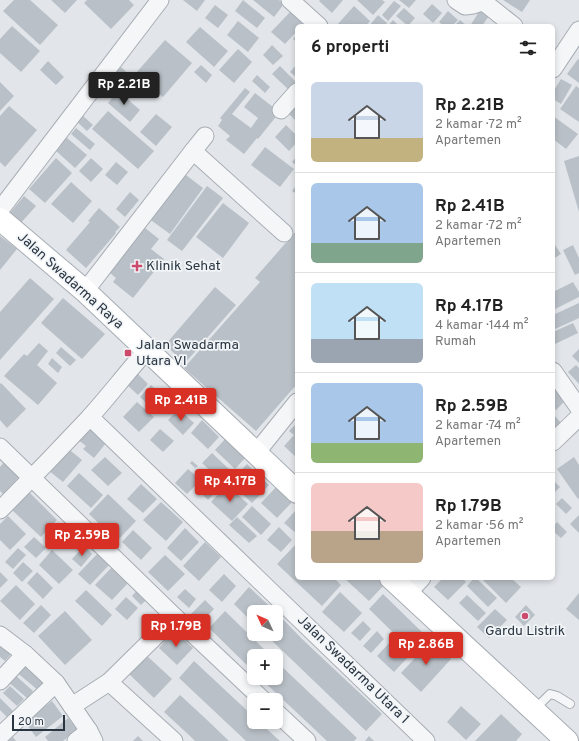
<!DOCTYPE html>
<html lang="id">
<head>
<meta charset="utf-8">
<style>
  body { margin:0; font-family:Overpass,sans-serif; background:#f2f2f2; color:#222; height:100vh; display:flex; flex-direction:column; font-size:15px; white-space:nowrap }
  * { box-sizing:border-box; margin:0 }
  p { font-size:13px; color:#767676 }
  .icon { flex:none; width:22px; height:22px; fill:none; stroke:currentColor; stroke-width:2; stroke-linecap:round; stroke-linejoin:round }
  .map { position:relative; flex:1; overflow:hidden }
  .sheet { position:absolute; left:295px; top:24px; width:260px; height:556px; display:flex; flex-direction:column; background:#fff; border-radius:6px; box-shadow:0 2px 6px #0003 }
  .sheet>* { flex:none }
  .needle { width:26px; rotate:314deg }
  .controls { position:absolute; left:247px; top:605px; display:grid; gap:8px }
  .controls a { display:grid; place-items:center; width:36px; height:36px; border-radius:6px; background:#fff; box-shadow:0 2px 6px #0003; font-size:20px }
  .scale { position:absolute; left:12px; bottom:10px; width:53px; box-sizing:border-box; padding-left:4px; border:2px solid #2a3542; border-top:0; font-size:11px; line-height:14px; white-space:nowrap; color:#2a3542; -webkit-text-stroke:3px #f2f5f7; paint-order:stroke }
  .price { position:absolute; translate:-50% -34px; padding:0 9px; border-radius:4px; background:#d93025; color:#fff; font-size:13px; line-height:26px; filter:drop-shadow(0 1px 2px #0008) }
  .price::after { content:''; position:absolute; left:50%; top:24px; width:12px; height:9px; margin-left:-6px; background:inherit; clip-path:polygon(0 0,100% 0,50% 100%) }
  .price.current { background:#222; color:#fff }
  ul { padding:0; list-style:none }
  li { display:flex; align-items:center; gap:12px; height:100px; padding:0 16px }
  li+li { border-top:1px solid #e0e0e0 }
  li span { display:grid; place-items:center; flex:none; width:112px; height:80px; border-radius:6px; color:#555 }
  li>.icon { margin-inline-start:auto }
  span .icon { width:48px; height:48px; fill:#fffc; stroke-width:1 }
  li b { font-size:17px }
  h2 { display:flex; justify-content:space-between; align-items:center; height:48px; padding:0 16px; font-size:17px }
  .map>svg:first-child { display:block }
</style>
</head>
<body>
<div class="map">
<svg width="579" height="741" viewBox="0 0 579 741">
  <rect width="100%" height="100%" fill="#e2e6ea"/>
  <g fill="#b9c0c7">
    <path d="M14,0H30L58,25L40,45L3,11Z"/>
    <path d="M51,0H77L65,13Z"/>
    <path d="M87,0H129L134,5L111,29L84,3Z"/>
    <path d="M183,0H205L197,11Z"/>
    <path d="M243,0L265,18L257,28L235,11Z"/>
    <path d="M253,0H279L284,4L274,17Z"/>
    <path d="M320,0H343L332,13L319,1Z"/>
    <path d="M357,0H382L385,2L373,15Z"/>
    <path d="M399,0H416L409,8Z"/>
    <path d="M503,0H530L522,12Z"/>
    <path d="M394,1L401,6L388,21L382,15Z"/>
    <path d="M432,4L442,13L433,23L423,14Z"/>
    <path d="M215,5L228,15L218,28L205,18Z"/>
    <path d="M354,6L370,21L366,26H338L337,25Z"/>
    <path d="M482,7L491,13L482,26H470Z"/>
    <path d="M404,8L415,18L408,26L396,16Z"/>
    <path d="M291,11L304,23L301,26H297V31L285,44L271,32Z"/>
    <path d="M448,11L458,20L452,26H444L439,22Z"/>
    <path d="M378,15L387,23L385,26H369Z"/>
    <path d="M393,20L399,26H388Z"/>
    <path d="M460,20L467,26H454Z"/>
    <path d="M238,21L259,38L248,52L227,35Z"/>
    <path d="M12,26L40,51L21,72L0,53V39Z"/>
    <path d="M200,27L228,51L214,67L186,42Z"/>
    <path d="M297,34V42L293,39Z"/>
    <path d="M165,40L192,63L163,97L136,73Z"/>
    <path d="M272,45L283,56L273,65L263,55Z"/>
    <path d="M238,49L252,62L234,83L219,70Z"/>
    <path d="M578,59L579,60V83L567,74Z"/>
    <path d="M48,61L64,77L56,85L40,70Z"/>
    <path d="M297,64V78L290,72Z"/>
    <path d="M201,65L212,75L206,83L194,72Z"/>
    <path d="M280,66L297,83V86L291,92L272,74Z"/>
    <path d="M121,67L134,79L127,87L114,75Z"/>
    <path d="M257,75L270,87L265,93L252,81Z"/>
    <path d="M561,79L572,85L561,104L553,99V92Z"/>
    <path d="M0,82L14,96L0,111Z"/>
    <path d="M576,86L579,88V122L560,109Z"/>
    <path d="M245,88L250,92L232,114L251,128L258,118L244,107L255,93L273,107V108L279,113L258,139L257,138L244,154L226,140L230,136L218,126L222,120L220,118Z"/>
    <path d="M118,91L140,110L130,122L108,103Z"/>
    <path d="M297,104V122L288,113Z"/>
    <path d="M9,106L37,130L5,167L0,162V116Z"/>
    <path d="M108,111L154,151L138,169L92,129Z"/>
    <path d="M81,114L93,125L87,131L75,120Z"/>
    <path d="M156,114L172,127L156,146L140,132Z"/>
    <path d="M553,116L578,134L566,149L553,139Z"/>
    <path d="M286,125L297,136V142L289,151L275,137Z"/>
    <path d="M76,128L95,144L90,150L71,134Z"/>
    <path d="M66,137L87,155L75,168L55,150Z"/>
    <path d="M265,147L294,169L280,187L251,165Z"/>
    <path d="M297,156V166L292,162Z"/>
    <path d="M579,156V212L564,161Z"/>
    <path d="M56,158L72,173L45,203L29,189Z"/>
    <path d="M91,158L103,169L91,182L79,171Z"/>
    <path d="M116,162L128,172L117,185L105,175Z"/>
    <path d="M182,172L203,188L170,234L148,218Z"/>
    <path d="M71,182L92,201L73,223L51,204Z"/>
    <path d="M297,184V194L292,191Z"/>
    <path d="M207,186L223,198L182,251L167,240Z"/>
    <path d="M130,192L139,200L125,217L116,209Z"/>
    <path d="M24,196L36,206L20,224L9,214Z"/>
    <path d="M223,203L249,223L223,258L196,237Z"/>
    <path d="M99,208L120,227L115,232L116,233L86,268L66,250L90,222L88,221Z"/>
    <path d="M145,228L159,239L151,249L164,259L133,298L113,282L116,278L110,273Z"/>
    <path d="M297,230V384L256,431L184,368L260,282L255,278Z"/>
    <path d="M0,236L17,249L0,270Z"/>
    <path d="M553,242L561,254L553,259Z"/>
    <path d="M573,245L579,258V273L575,275L563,250Z"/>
    <path d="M30,278L54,299L0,360V312Z"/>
    <path d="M573,282L579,292V297L553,310V292Z"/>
    <path d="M215,287L236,305L185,363L165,345Z"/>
    <path d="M63,298L105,334L82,359L41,323Z"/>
    <path d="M579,303V318L553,330V315Z"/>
    <path d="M573,323L578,333L553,345V332Z"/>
    <path d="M39,343L48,351L37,365L57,383L38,405L4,376L24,354L27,356Z"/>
    <path d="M61,347L76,360L70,366L56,353Z"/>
    <path d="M579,349V363L572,356Z"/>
    <path d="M52,358L62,367L58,373L48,364Z"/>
    <path d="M576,365L579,368V384L568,372Z"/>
    <path d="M136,372L148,384L138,395L125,383Z"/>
    <path d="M1,383L26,409L7,428L0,420V384Z"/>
    <path d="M151,385L168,401L157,413L140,397Z"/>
    <path d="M553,388L565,401L556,410L553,408Z"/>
    <path d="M137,402L154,417L139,432L123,417Z"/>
    <path d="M179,409L194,423L183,435L168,420Z"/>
    <path d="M553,414L562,424L553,431Z"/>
    <path d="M202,420L219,437L208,449L191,433Z"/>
    <path d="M297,423V458L284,446L294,435L289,431Z"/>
    <path d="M89,424L106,443L94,458L83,449L86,446L77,439Z"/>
    <path d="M160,429L174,441L163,452L150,440Z"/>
    <path d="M226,438L246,457L235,469L215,450Z"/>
    <path d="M66,447L82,460L63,482L48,470Z"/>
    <path d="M212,453L233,473L223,483L202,463Z"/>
    <path d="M105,457L122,473L108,486L91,470Z"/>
    <path d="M574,457L579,465V498L578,499L557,469Z"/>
    <path d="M192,461L198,466L195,468L190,463Z"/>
    <path d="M4,462L19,477L3,494L0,491V467Z"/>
    <path d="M247,464L269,485L252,503L230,482Z"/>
    <path d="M188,469L201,480L187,494L175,483Z"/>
    <path d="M79,473L103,495L91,508L67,486Z"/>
    <path d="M210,477L220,487L208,500L198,490Z"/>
    <path d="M553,480L560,487L553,494Z"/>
    <path d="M141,484L157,499L143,513L127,499Z"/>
    <path d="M227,485L248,504L232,521L211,502Z"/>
    <path d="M277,486L293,501L277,518L261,503Z"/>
    <path d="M29,492L57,520L41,537L12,510Z"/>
    <path d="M108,494L136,521L117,541L89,514Z"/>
    <path d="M562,498L572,508L566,514L556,504Z"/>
    <path d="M161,502L183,522L166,541L143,520Z"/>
    <path d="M252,506L271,524L261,535L242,517Z"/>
    <path d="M297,509V534L284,523Z"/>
    <path d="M579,515V533L570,524Z"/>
    <path d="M8,516L26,534L10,550L0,540V524Z"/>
    <path d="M237,517L257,536L249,543L229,525Z"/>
    <path d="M557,522L567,532L561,538L553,531V527Z"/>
    <path d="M279,527L292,540L281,552L267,540Z"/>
    <path d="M185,528L199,542L181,561L167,548Z"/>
    <path d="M133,530L152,548L141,560L122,542Z"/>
    <path d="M34,537L46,548L36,558L24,547Z"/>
    <path d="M205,542L221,557L199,581L183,566Z"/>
    <path d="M297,543V578H334L341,585L322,606L277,564Z"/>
    <path d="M84,546L92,554L81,567L72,559Z"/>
    <path d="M18,548L26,555L13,569L5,562Z"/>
    <path d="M52,550L73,570L59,584L39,565Z"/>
    <path d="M99,552L111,563L90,585L78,574Z"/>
    <path d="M165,555L185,574L168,591L148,572Z"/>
    <path d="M23,562L33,571L22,582L13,573Z"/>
    <path d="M113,566L130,581L112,600L95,585Z"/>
    <path d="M0,572L8,580L0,588Z"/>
    <path d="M37,572L53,588L43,599L27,583Z"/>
    <path d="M224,574L236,586L222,602L209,590Z"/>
    <path d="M344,578H378L385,584L369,601Z"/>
    <path d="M443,578H462L466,582L448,600L434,587Z"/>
    <path d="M474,578H476L497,598L488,607L467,586Z"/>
    <path d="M485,578H511L521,587L506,603L483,580Z"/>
    <path d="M16,585L35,604L20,620L0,601Z"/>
    <path d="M249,587L276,612H254V624L234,604Z"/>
    <path d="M139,588L149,597L141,605L132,596Z"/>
    <path d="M185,589L196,599L189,608L177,597Z"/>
    <path d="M86,590L112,615L102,626L75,601Z"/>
    <path d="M340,592L362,613L344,632L322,612Z"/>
    <path d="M579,593V620L566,609Z"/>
    <path d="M383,594L426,636L412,651L369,609Z"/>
    <path d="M467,595L486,613L478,621L459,603Z"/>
    <path d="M126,597L138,608L127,620L115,609Z"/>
    <path d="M205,600L214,609L199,625L189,616Z"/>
    <path d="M41,605L51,615L34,633L23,623Z"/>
    <path d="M526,605L535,615L524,626L515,617Z"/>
    <path d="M495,609L507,620L489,638L477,627Z"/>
    <path d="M65,611L92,640L65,665L38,636Z"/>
    <path d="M225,611L271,656H254V672L209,628Z"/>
    <path d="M276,612L302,639L382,714L366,731L265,634H276Z"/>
    <path d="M363,621L371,629L360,641L351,633Z"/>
    <path d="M174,631L193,648L177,665L159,648Z"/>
    <path d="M377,631L384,639L371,653L363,646Z"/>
    <path d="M393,639L410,655L394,672L377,656Z"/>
    <path d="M0,640L13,652L5,661L0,657Z"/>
    <path d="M431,641L451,659L421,692L401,673Z"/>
    <path d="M146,655L172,679L154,698L128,673Z"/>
    <path d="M24,661L48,682L39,691L15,671Z"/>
    <path d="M194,661L254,717V722H259L280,741H246L179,678Z"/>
    <path d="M276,661L357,738L354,741H327L260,678H276Z"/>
    <path d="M14,674L33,691L27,698L7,681Z"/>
    <path d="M10,686L24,699L17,706L3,693Z"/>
    <path d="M180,695L206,719L229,741H195L190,736L164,712Z"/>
    <path d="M0,698L14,712L8,718L0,710Z"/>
    <path d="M52,701L63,716L36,737L25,722Z"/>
    <path d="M461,706L481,724L466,740L447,722Z"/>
    <path d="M501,714L522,734L516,741H475Z"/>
    <path d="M68,718L77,730L63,741H48L45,737Z"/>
    <path d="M138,736L143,741H133Z"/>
    <path d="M369,736L374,741H365Z"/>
    <path d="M13,737L16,741H8Z"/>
  </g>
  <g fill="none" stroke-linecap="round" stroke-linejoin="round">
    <g stroke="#a7adb4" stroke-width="10">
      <path id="service" d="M534,710L550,694L557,696L570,704"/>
    </g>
    <g stroke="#a7adb4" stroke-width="19">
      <g id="minor">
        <path d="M290,0L319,26"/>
        <path d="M456,0L465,6L473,5L481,2L485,3L514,26"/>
        <path d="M553,69L579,30"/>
        <path d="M281,110L297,92"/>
        <path d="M193,151L284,233"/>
        <path d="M0,210L160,0"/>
        <path d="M85,291L193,151L205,136"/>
        <path d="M553,371L579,408"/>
        <path d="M90,417L426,741"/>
        <path d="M553,442L579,417"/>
        <path d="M0,447L175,617L263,700"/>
        <path d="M256,453L297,402"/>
        <path d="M0,510C30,480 60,449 89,418C109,396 127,372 147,350"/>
        <path d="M408,593L422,578"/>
        <path d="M0,635L25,654L56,683L89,731L94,741"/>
        <path d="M0,681L25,654"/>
        <path d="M109,682L174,741"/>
        <path d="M72,706L109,682L175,617"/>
        <path d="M276,712L307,741"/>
        <path d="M0,736L56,683"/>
        <path d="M76,741L89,731"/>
      </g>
    </g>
    <g stroke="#a7adb4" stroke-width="24">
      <g id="secondary">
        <path d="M0,219L85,291L297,492"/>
        <path d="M391,578L567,741"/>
      </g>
    </g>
    <use href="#service" stroke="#f5f6f8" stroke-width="8"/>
    <use href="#minor" stroke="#f5f6f8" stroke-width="17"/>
    <use href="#secondary" stroke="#fff" stroke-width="22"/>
  </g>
  <g fill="#cc4a6c" stroke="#f2f5f7" stroke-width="1.5">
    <path d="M135 260h4v4h4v4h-4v4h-4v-4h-4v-4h4z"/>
    <rect x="124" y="349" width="8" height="8" rx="2"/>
    <circle cx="525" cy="616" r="4"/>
  </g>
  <g text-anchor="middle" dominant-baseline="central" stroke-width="3.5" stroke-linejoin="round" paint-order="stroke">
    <g font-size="14" fill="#2a3542" stroke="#f2f5f7" text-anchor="start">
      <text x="146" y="266">Klinik Sehat</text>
      <text x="136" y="345">Jalan Swadarma<tspan x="136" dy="16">Utara VI</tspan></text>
      <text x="525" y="631" text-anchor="middle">Gardu Listrik</text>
    </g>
    <g font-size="14" fill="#2a3542" stroke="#f2f5f7">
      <text transform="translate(70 281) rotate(42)">Jalan Swadarma Raya</text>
      <text transform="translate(353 670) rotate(44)">Jalan Swadarma Utara 1</text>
    </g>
  </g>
</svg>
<div class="controls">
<a><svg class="needle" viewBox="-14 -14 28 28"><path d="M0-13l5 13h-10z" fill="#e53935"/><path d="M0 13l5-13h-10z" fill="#767676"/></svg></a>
<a>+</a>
<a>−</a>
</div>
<div class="scale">20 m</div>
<b class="price current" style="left:124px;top:106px">Rp 2.21B</b>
<b class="price" style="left:181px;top:422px">Rp 2.41B</b>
<b class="price" style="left:230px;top:503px">Rp 4.17B</b>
<b class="price" style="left:82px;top:557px">Rp 2.59B</b>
<b class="price" style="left:176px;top:648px">Rp 1.79B</b>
<b class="price" style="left:426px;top:666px">Rp 2.86B</b>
<section class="sheet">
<h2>6 properti<svg class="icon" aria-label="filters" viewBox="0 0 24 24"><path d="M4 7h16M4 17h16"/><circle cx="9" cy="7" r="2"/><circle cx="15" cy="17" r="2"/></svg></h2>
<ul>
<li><span style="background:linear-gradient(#c9d6e8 70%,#c2b280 0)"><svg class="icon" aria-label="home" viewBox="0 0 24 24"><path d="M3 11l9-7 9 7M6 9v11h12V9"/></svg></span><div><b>Rp 2.21B</b><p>2 kamar · 72 m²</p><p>Apartemen</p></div></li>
<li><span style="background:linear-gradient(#a9c7e8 75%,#7fa58c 0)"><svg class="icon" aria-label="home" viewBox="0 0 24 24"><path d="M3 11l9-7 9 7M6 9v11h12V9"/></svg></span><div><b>Rp 2.41B</b><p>2 kamar · 72 m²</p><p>Apartemen</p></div></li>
<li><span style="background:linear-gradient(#bfe0f5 70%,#9aa5b1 0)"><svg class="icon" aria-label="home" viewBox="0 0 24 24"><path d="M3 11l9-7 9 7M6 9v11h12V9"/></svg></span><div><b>Rp 4.17B</b><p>4 kamar · 144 m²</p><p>Rumah</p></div></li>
<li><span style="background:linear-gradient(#a9c7e8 75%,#8fb573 0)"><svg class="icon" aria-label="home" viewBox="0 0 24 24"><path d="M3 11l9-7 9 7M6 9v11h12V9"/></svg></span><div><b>Rp 2.59B</b><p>2 kamar · 74 m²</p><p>Apartemen</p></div></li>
<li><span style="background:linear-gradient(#f6c9c9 60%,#b9a48a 0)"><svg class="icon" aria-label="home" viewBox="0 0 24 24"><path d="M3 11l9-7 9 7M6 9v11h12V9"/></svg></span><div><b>Rp 1.79B</b><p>2 kamar · 56 m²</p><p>Apartemen</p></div></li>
</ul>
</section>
</div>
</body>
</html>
